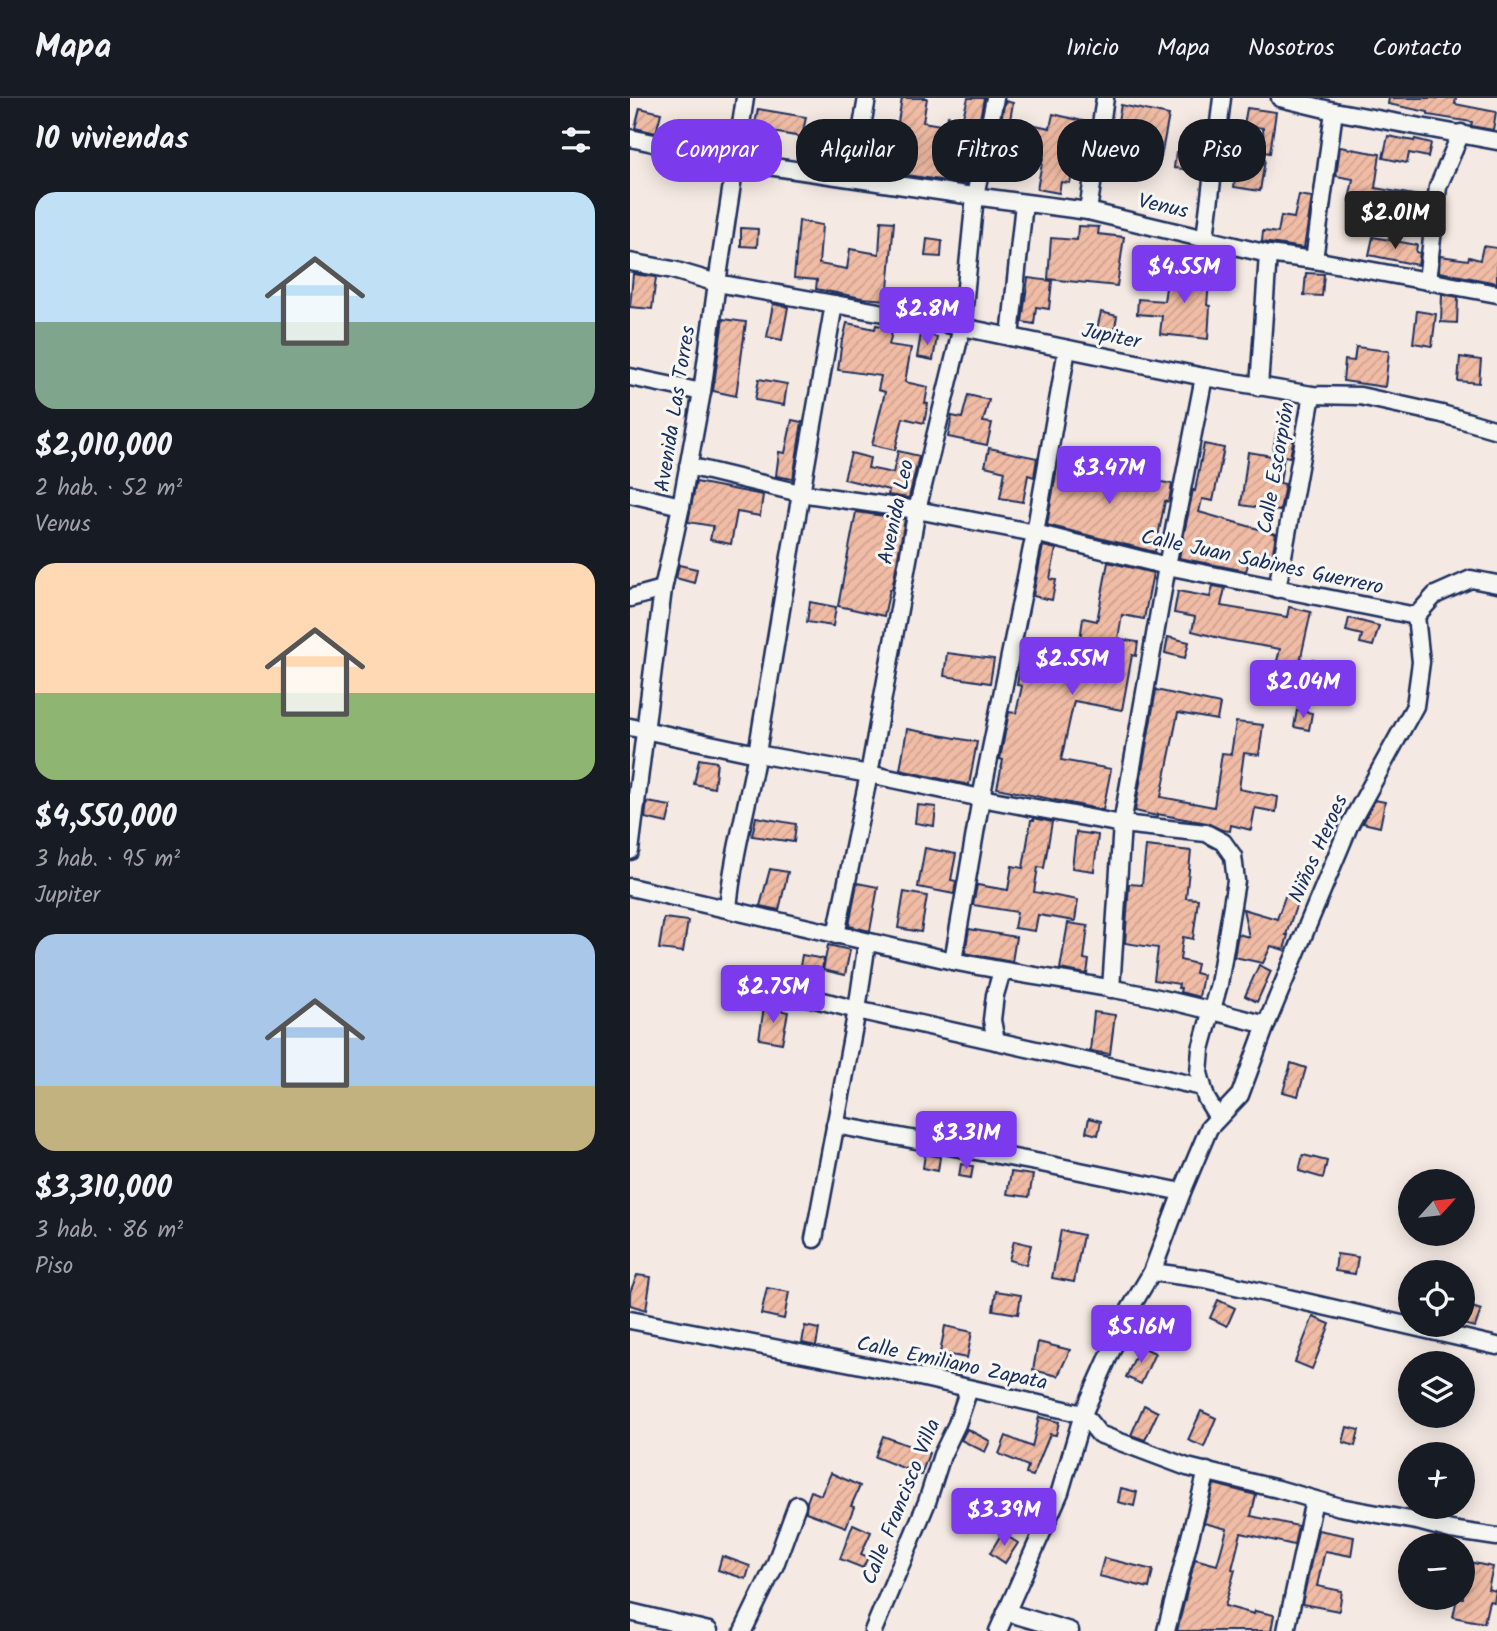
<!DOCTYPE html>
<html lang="es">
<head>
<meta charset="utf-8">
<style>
  body { margin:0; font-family:Kalam,sans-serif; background:#242831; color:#f1f3f6; height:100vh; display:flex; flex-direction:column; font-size:26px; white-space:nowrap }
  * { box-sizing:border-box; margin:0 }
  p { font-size:23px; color:#9ea1a6 }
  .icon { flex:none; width:38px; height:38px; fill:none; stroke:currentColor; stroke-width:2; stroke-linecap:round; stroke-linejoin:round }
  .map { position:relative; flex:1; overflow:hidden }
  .details { display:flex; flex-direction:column; background:#171b24; width:630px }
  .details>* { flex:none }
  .hud { position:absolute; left:21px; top:21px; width:665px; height:63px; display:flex; gap:14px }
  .needle { width:46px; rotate:63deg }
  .tools { position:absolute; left:768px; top:1071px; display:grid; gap:14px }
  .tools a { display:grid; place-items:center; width:77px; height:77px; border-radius:50%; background:#171b24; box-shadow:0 4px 18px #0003; font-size:35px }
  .price { position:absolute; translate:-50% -60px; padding:0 16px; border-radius:7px; background:#7c3aed; color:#fff; font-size:23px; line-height:46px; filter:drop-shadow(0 2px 4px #0008) }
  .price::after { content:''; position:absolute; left:50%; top:42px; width:21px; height:16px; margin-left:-10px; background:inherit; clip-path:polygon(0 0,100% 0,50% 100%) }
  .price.active { background:#222; color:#fff }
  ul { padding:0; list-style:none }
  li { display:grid; align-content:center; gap:14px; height:371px; padding:0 35px }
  li span { display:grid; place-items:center; height:217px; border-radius:21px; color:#555 }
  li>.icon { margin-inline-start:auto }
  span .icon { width:126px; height:126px; fill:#fffc; stroke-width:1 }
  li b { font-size:30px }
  h2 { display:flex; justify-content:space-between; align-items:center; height:84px; padding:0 35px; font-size:30px }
  .pill { padding:0 24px; border-radius:28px; background:#171b24; box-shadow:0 4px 18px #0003; font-size:24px; line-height:63px }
  .pill.active { background:#7c3aed; color:#fff }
  header { display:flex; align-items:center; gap:42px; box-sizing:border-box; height:98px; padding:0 35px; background:#171b24; border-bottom:2px solid #363941 }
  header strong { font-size:33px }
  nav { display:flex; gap:38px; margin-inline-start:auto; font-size:24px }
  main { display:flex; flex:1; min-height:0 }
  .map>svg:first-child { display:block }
</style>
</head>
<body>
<header>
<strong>Mapa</strong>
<nav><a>Inicio</a><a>Mapa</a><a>Nosotros</a><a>Contacto</a></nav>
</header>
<main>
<section class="details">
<h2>10 viviendas<svg class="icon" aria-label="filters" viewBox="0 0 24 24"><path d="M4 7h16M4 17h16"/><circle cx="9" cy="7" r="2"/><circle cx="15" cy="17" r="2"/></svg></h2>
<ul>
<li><span style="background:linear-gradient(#bfe0f5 60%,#7fa58c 0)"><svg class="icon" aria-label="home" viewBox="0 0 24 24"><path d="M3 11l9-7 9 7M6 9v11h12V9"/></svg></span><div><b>$2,010,000</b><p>2 hab. · 52 m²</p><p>Venus</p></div></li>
<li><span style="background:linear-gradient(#ffd9b3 60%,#8fb573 0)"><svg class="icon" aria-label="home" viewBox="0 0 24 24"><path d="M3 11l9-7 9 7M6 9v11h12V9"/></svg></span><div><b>$4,550,000</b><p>3 hab. · 95 m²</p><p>Jupiter</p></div></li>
<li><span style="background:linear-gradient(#a9c7e8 70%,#c2b280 0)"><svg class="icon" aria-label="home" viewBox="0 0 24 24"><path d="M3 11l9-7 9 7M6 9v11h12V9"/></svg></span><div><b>$3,310,000</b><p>3 hab. · 86 m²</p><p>Piso</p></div></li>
</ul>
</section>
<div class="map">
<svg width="867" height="1533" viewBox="0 0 867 1533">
  <defs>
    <pattern id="building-hatch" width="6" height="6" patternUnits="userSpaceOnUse" patternTransform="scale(1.75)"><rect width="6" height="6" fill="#f1bca5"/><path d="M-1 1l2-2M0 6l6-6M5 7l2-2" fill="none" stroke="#cea290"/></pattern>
  </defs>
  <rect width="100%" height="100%" fill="#f5eae3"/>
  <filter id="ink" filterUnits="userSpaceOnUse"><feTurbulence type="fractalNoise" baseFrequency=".0143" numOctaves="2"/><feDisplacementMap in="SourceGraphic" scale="14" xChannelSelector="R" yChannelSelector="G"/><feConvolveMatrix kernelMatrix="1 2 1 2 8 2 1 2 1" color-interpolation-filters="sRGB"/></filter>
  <g filter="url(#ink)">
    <g fill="url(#building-hatch)" stroke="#1b2f5e" stroke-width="2">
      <path d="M272,0H297L293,24L316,28L318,18L332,22L338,0H354L337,86L235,71L242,34L243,32L266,36Z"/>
      <path d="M759,0H826L825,6L866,14L863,32L841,28L842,24L798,17V14L758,6Z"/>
      <path d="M375,3L383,5L380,22L420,30L423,16L461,25L457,47L454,46L450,68L444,66L440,85L431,84L429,95L407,91L413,60L410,59L411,53L366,46Z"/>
      <path d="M491,7L539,17L531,59L483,49Z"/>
      <path d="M10,10L31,15L26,35L5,30Z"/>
      <path d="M617,10L646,14L640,55L634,54L633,30L614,27Z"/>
      <path d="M128,11L176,19L172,39L124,31Z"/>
      <path d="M205,25L221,29L215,67L185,59L190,37L202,40Z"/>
      <path d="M758,38L784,43L785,41L801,45L798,59L779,55L777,65L753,60Z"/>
      <path d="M710,49L750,56L745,90L795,99L792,121L747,113L748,108L719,103L723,81L706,78Z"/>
      <path d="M546,54L566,57L563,72L544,70Z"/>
      <path d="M608,58L635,62L630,93L604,89Z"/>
      <path d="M669,97L682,99L674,150L632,144L633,133L648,135L651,118L664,120Z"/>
      <path d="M169,123L192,127L189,166L217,171L220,151L249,156L251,123L264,124L257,202L232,200L186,191L187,182L164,180Z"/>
      <path d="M448,128L469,129L468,136L494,139L487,188L418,181L421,140L447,142Z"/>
      <path d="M111,130L128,131L127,149L111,148Z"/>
      <path d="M743,139L787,147L786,154L790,155L788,167L739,157Z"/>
      <path d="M297,141L312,143L311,159L295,158Z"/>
      <path d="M853,148L867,150V185L809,174L810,158L838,162L839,159L850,162Z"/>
      <path d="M562,161L581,163L577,207L580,208L578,241L530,236L532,218L507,216L508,201L534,203L537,183L559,186Z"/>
      <path d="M676,175L694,176L692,198L674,197Z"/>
      <path d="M3,176L26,179L22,211L0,209Z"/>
      <path d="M398,180L422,183L419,211L406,209L404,226L392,224Z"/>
      <path d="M812,196L828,199L827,225L811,224Z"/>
      <path d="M143,206L158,209L152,242L137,239Z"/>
      <path d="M787,213L806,216L802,248L783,245Z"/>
      <path d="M471,214L487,218L484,235L467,231Z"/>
      <path d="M93,221L116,224L106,298L83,293Z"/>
      <path d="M217,225L245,231L246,227L263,230L259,247L281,250L275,284L298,289L295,305L298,306L294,325L273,320L265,352L242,347L255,294L248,292L251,278L208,272L212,242H213Z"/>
      <path d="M291,236L307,239L303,262L287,259Z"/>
      <path d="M726,249L759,253L755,289L713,283L715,262L724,263Z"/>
      <path d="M830,259L851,262L849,285L828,283Z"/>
      <path d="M129,281L157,286L154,307L125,302Z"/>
      <path d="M338,297L359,302L353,324L362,325L357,347L318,339L322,318L332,320Z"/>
      <path d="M162,322L172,324L163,381L146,378L149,354L155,355Z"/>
      <path d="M646,335L664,339L660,359L654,358L650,385L655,386L650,413L611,407L618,354L642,358Z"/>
      <path d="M574,346L594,350L583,403L572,401L569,414L646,436L641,466L620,460L616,473L549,460L563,392L565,393Z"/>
      <path d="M359,350L407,360L404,379L398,377L393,404L370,400L375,373L355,368Z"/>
      <path d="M268,353L289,358L279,400L258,397L259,392L214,381L221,355L240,360L238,370L263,375Z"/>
      <path d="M428,364L542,386L539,404L535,403L525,454L417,427Z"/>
      <path d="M66,384L133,397L130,418L107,414L101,446L80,442L83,428L58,424Z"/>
      <path d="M226,414L275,421L262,491H260L254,518L208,508Z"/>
      <path d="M413,448L426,451L420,481L426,482L422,502L403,498Z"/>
      <path d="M478,464L523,475L514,521L492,517L488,541L508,544L506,558L502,557L492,612L444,603L431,662L481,671L473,712L367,690L373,662L370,661L379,614L386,615L392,588L387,587L394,544L448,556L453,520L467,523Z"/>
      <path d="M49,467L67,471L64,485L46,480Z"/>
      <path d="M583,488L595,490L591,508L657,519L659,509L681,514L669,568L647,563L650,551L597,542L562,533L565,519L544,515L548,493L580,499Z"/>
      <path d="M180,504L206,509L203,528L177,524Z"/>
      <path d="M719,520L749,528L743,548L730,545L732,537L716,533Z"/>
      <path d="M538,539L559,544L555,560L535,555Z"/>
      <path d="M317,555L364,561L360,585L314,578Z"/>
      <path d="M683,562L714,570L709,589L678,581Z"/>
      <path d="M526,592L590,606L587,622L548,615L531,699L584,709L592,655L601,656L606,624L633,627L629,657L614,655L609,691L648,699L646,714L625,710L621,732L601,727L600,733L592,732L577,725L527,716V718L505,713Z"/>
      <path d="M667,612L682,615L679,632L664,629Z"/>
      <path d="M277,631L347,644L339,687L270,672Z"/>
      <path d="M69,661L87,664L84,690L64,686Z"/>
      <path d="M745,702L755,704L750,729L733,725Z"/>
      <path d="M17,704L41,708L37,725L15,720Z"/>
      <path d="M287,707L306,709L304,728L285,725Z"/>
      <path d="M126,719L166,726L164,744L122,738Z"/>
      <path d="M404,720L422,724L414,770L408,769L404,794L448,802L445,823L408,817L405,833L384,830L387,814L343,807L347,787L378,792L382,768L393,770L401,722H404Z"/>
      <path d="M446,734L468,737L464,773L442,770Z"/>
      <path d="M516,748L561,753L556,800L568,801L567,810L563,841L553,839L550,862L567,866L565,875L573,877L569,899L550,894L551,890H548L549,886L524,882L528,850L495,845L499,786L512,787Z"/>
      <path d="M295,750L326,756L321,782L326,783L324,796L288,789Z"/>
      <path d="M140,771L158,774L149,812L130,808Z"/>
      <path d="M227,785L248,789L240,833L219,828Z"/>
      <path d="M657,793L670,797L656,837H658L654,852L641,848L633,865L604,859L608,836L619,839L613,811L647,821Z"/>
      <path d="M274,794L297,798L291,834L268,830Z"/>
      <path d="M34,820L58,823L53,854L29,851Z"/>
      <path d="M438,825L458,828L454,861L459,862L457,876L430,871Z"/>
      <path d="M339,831L386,839L382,864L335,855Z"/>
      <path d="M198,847L220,852L215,877L193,872Z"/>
      <path d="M172,857L194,861L188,891L167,885Z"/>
      <path d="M629,867L641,873L627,904L615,898Z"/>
      <path d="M134,909L158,914L152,945L129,941Z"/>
      <path d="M464,914L485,917L480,956L460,953Z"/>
      <path d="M661,965L676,970L668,998L653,994Z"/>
      <path d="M459,1020L471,1023L468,1037L456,1034Z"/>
      <path d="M295,1056L310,1059L308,1073L293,1070Z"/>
      <path d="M673,1057L697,1063L693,1080L669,1073Z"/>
      <path d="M331,1066L343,1068L341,1080L329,1078Z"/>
      <path d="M381,1074L403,1077L399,1099L377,1096Z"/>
      <path d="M431,1132L453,1137L444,1184L422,1180Z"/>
      <path d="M384,1143L401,1147L396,1167L379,1162Z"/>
      <path d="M707,1156L728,1159L725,1176L705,1173Z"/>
      <path d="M7,1177L21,1179L16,1212L0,1207V1194Z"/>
      <path d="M137,1190L159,1194L154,1221L131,1216Z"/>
      <path d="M366,1193L391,1197L388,1216L363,1212Z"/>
      <path d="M588,1202L605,1210L597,1228L580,1220Z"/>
      <path d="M833,1206L851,1212L845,1229L833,1226Z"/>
      <path d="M683,1219L700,1226L682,1271L665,1264Z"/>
      <path d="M175,1228L189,1231L186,1248L172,1245Z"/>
      <path d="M315,1228L342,1234L337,1260L310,1255Z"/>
      <path d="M408,1244L440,1252L428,1278L403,1272Z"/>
      <path d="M510,1248L525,1255L511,1286L496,1279Z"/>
      <path d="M514,1307L528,1314L515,1342L501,1337Z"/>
      <path d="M571,1313L586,1320L574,1349L558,1342Z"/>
      <path d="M409,1319L429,1324L426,1337L420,1336L403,1378L396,1376L398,1368L369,1356L376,1338L402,1349Z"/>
      <path d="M717,1329L729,1332L725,1348L713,1344Z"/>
      <path d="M337,1331L360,1343L355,1354L331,1342Z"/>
      <path d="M253,1338L299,1355L291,1377L245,1359Z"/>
      <path d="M201,1375L230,1388L221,1408L224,1409L216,1429L176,1414L177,1404L181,1393L191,1397Z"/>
      <path d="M584,1386L626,1397L621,1418L668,1428L664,1447L611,1435L602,1471L605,1472L595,1508L624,1516L625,1513L644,1517L641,1533H547L565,1461L587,1467L597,1431L574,1425Z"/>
      <path d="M491,1390L507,1394L504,1408L488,1404Z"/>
      <path d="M223,1426L241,1434L231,1456L238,1459L233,1470L210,1461Z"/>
      <path d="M688,1432L724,1439L721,1458L695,1453L687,1488L712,1493L709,1513L672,1506Z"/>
      <path d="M372,1435L388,1445L375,1465L360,1455Z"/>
      <path d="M92,1458L120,1468L116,1481L88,1472Z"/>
      <path d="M474,1460L523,1472L519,1490L469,1478Z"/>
      <path d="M839,1464L863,1469L858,1491L866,1493L864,1504L859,1503L854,1525L823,1519L827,1500H833V1491Z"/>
    </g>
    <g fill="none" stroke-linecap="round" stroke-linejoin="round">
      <g stroke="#1b2f5e" stroke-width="21">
        <g id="minor">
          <path d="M650,0L704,13L867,43"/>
          <path d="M0,40L19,44L69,58L336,97L458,113L638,156L684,162L867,196"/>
          <path d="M223,80L237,0"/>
          <path d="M458,113L475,0"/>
          <path d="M575,140L592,0"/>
          <path d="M684,162L704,13"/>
          <path d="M0,164L43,172L87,185L332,229L574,279L682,297L730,298L812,316L867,332"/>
          <path d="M797,183L808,89L831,35"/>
          <path d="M380,239L394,105"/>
          <path d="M0,279L72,294"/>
          <path d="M629,289L638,156"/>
          <path d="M58,368L170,395L287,412L405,435L537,468L786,518"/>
          <path d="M0,396L51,408"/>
          <path d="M647,491L682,297"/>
          <path d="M0,500L33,491"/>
          <path d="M0,629L127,656L239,676L351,700L492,726L576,735L593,744L603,758L606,783L589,886L571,951L569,975L576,1000L588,1020"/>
          <path d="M0,753L33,491L51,408L72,294L87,185L115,0"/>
          <path d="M0,789L323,863C375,874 426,881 478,890C531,899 584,913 636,927"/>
          <path d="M98,811C103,754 120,699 129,643C153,497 178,352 204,206"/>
          <path d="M206,837L239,676L287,412L332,229L345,98L365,0"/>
          <path d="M323,863L351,700L405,435L437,251"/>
          <path d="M132,887L227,912L572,989"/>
          <path d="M481,891L492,726L537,468L574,279"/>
          <path d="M366,943L362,922L365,897L372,873"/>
          <path d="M205,1027L411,1065L552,1094"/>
          <path d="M184,1141L227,912L237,844"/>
          <path d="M522,1174L575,1181L867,1248"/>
          <path d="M0,1222L272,1275L453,1316L469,1336L557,1369L648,1391L710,1409L791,1424L821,1432L867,1439"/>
          <path d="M0,1514L79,1533"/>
          <path d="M376,1514L440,1533"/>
          <path d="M113,1533L145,1467L167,1407"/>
          <path d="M243,1533L297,1404L312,1357L327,1326L339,1291"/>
          <path d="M368,1533L430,1394L453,1316L500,1211L522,1174L552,1094L579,1030L610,997L636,927L719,728L785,608L791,564L786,518L805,497L841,481L867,486"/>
          <path d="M536,1533L577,1373"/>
          <path d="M656,1533L684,1402"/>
        </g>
      </g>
      <use href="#minor" stroke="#f6f6f2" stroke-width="16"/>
    </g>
  </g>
  <g text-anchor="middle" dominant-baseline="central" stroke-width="6" stroke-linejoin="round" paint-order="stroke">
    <g font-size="21" fill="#1b2f5e" stroke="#f6f6f2">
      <text transform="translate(533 109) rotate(13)">Venus</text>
      <text transform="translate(481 239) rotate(12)">Jupiter</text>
      <text transform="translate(46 311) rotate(-81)">Avenida Las Torres</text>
      <text transform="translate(647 370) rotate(-80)">Calle Escorpión</text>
      <text transform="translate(267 414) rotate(-78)">Avenida Leo</text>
      <text transform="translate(632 465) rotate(12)">Calle Juan Sabines Guerrero</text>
      <text transform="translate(689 751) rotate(-66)">Niños Heroes</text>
      <text transform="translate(322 1266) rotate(12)">Calle Emiliano Zapata</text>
      <text transform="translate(272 1404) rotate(-68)">Calle Francisco Villa</text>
    </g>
  </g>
</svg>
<div class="tools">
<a><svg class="needle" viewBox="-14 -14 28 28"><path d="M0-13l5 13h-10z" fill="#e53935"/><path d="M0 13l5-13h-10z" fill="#9ea1a6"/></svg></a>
<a><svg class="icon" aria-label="locate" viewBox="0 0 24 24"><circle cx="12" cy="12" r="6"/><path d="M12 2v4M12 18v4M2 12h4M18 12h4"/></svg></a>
<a><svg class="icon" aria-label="layers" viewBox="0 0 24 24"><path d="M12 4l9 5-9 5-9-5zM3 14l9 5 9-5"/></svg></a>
<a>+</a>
<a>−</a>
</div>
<b class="price active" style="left:765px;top:153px">$2.01M</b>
<b class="price" style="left:554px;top:207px">$4.55M</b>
<b class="price" style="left:297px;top:249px">$2.8M</b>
<b class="price" style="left:479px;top:408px">$3.47M</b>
<b class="price" style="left:442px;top:599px">$2.55M</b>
<b class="price" style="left:673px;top:622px">$2.04M</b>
<b class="price" style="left:143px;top:927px">$2.75M</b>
<b class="price" style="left:336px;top:1073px">$3.31M</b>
<b class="price" style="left:511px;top:1267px">$5.16M</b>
<b class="price" style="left:374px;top:1450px">$3.39M</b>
<div class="hud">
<a class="pill active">Comprar</a>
<a class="pill">Alquilar</a>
<a class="pill">Filtros</a>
<a class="pill">Nuevo</a>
<a class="pill">Piso</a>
</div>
</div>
</main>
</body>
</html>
